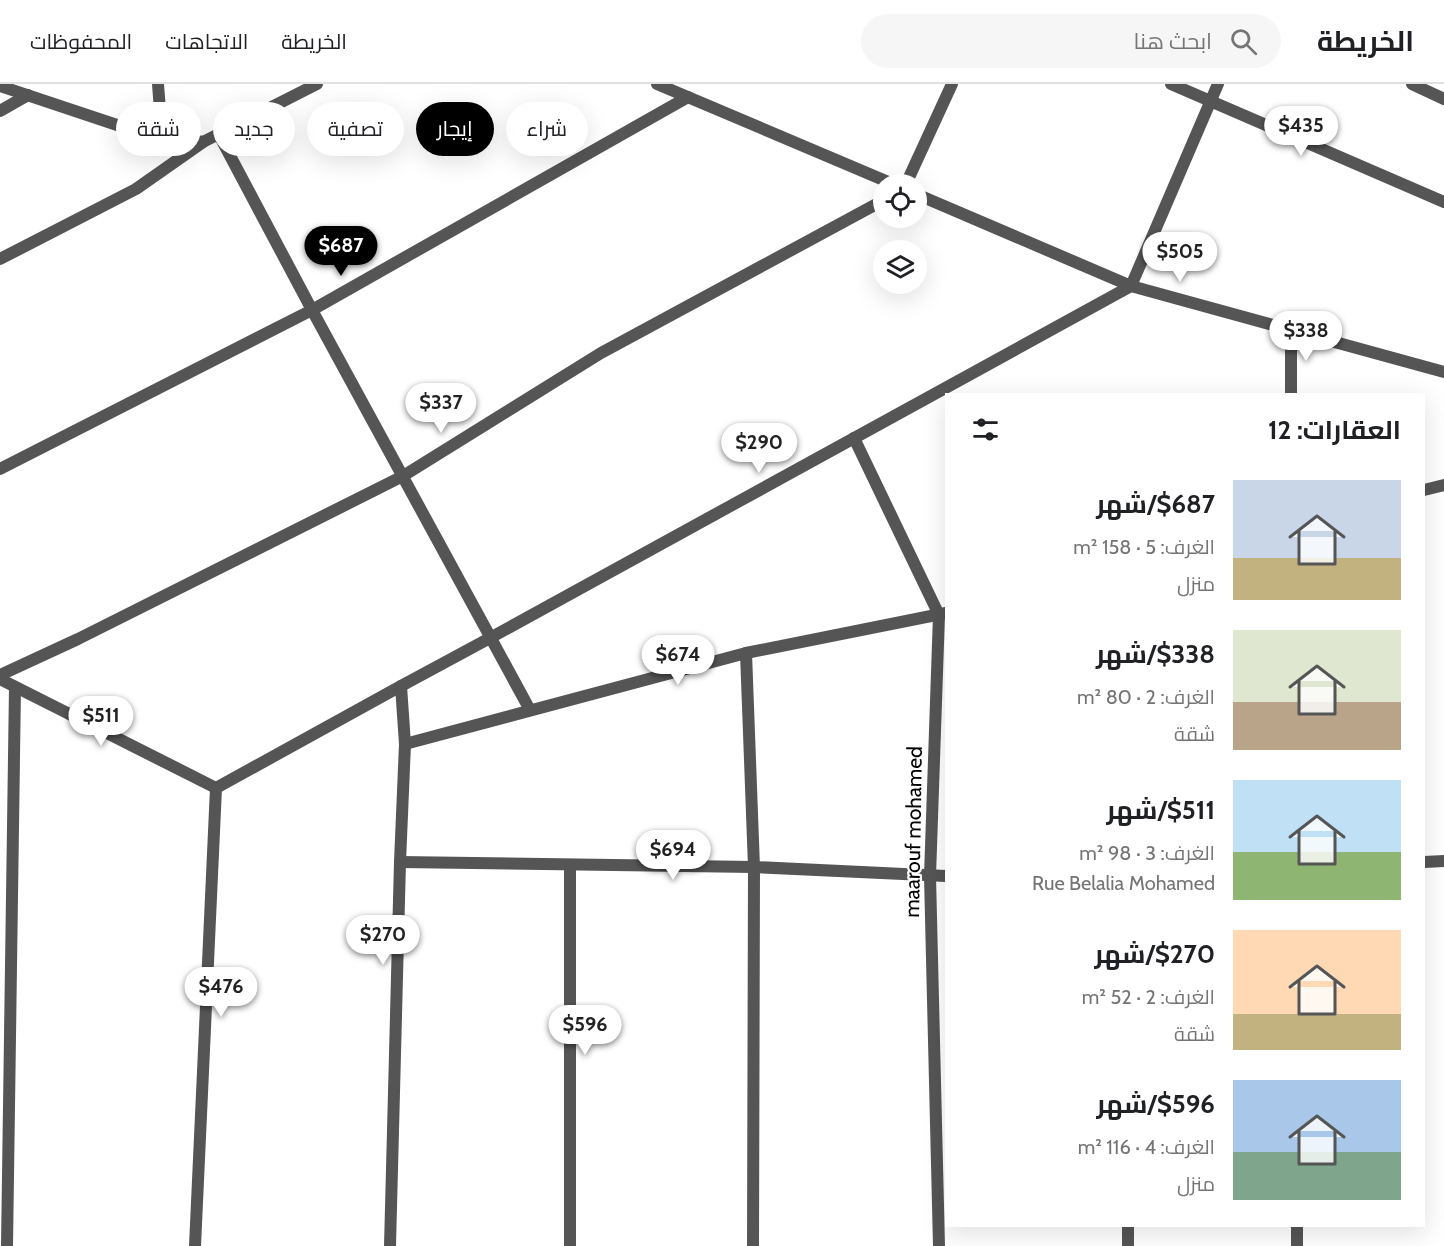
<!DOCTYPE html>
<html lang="ar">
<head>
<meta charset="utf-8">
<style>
  body { margin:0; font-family:Cabin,Cairo,sans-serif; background:#f6f6f6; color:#202124; direction:rtl; height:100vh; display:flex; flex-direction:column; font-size:22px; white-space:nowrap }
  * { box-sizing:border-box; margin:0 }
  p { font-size:20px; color:#757577 }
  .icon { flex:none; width:33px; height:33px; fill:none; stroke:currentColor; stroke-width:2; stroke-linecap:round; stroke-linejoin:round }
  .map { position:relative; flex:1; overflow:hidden; direction:ltr }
  .details { position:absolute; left:945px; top:309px; width:480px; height:834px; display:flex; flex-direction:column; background:#fff; border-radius:0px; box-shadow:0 6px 24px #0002; direction:rtl }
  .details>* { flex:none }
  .hud { position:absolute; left:18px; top:18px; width:570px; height:54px; direction:rtl; display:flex; gap:12px }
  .fabs { position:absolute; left:873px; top:90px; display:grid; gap:12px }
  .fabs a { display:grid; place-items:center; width:54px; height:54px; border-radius:50%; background:#fff; box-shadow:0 6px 24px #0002; font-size:30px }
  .price { position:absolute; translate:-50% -51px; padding:0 14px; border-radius:21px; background:#fff; color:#222; font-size:20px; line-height:39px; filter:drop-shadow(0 2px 3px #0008) }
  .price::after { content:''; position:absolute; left:50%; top:36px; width:18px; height:14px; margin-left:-9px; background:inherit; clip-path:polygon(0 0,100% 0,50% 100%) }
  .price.on { background:#000; color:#fff }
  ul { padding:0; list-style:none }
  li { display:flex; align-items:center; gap:18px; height:150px; padding:0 24px }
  li span { display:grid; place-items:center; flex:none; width:168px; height:120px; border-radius:0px; color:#555 }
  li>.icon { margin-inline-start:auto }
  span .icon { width:72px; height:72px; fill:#fffc; stroke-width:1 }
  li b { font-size:26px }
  h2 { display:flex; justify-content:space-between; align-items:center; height:72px; padding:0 24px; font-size:26px }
  .chip { padding:0 21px; border-radius:27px; background:#fff; box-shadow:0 6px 24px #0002; font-size:21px; line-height:54px }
  .chip.on { background:#000; color:#fff }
  header { display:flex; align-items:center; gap:36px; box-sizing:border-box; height:84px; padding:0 30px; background:#fff; border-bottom:2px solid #e0e0e0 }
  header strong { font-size:28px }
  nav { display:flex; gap:33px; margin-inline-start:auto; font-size:21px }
  .search { width:420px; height:54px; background:#f6f6f6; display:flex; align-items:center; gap:15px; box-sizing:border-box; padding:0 21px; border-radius:33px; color:#757577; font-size:22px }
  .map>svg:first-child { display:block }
</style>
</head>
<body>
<header>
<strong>الخريطة</strong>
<div class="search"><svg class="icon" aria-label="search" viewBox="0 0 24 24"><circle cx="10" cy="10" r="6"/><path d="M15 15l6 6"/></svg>ابحث هنا</div>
<nav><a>الخريطة</a><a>الاتجاهات</a><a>المحفوظات</a></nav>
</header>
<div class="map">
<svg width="1444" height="1162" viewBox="0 0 1444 1162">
  <rect width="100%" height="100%" fill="#fff"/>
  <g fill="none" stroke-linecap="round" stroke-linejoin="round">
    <g stroke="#555" stroke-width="12">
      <path d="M158,0L162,53"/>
      <path d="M657,0L893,100"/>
      <path d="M1171,0L1444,118"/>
      <path d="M1412,0L1444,15"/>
      <path d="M0,2L144,50L203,58L317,0"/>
      <path d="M0,27L28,11"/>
      <path d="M219,51L312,226L530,626"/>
      <path d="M906,100L952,0"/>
      <path d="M916,110L1131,202L1444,288"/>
      <path d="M0,175L136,105L203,58"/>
      <path d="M1291,310V245"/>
      <path d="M854,354L939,531L930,792L939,1162"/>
      <path d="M0,385L312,226L688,13"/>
      <path d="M1424,406L1444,401"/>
      <path d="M746,569L754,783L753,1162"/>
      <path d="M0,591L78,555L403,392L601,269L884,116"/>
      <path d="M0,595L216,704"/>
      <path d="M405,660L746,569L946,529"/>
      <path d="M216,704L401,602L490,554L1131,202L1218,0"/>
      <path d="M400,778L754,783L946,792"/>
      <path d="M1424,778L1444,777"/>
      <path d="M1128,1142V1162"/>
      <path d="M7,1162L15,603"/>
      <path d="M195,1162L216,704"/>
      <path d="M390,1162L400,778L405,660L401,602"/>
      <path d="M570,1162V781"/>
      <path d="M1297,1162V1142"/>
    </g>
  </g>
  <g text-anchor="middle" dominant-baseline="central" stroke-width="4.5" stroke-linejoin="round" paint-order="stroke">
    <g font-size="21" fill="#000" stroke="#fff">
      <text transform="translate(913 748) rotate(-89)">maarouf mohamed</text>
    </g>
  </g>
</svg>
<div class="fabs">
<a><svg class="icon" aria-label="locate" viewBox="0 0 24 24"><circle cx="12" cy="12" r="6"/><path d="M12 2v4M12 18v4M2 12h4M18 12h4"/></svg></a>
<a><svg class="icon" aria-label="layers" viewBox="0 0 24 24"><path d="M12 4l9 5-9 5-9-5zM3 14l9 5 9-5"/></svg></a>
</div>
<b class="price" style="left:1301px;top:73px">$435</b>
<b class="price on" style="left:341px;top:193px">$687</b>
<b class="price" style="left:1180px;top:199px">$505</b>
<b class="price" style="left:1306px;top:278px">$338</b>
<b class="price" style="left:441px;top:350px">$337</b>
<b class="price" style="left:759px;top:390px">$290</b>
<b class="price" style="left:678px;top:602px">$674</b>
<b class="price" style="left:101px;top:663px">$511</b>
<b class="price" style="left:673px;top:797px">$694</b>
<b class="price" style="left:383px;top:882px">$270</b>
<b class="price" style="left:221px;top:934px">$476</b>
<b class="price" style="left:585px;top:972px">$596</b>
<div class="hud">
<a class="chip">شراء</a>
<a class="chip on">إيجار</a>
<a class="chip">تصفية</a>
<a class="chip">جديد</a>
<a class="chip">شقة</a>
</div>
<section class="details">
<h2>العقارات: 12<svg class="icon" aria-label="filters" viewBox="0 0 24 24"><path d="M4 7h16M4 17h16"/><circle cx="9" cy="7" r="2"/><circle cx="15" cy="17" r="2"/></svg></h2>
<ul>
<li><span style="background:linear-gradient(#c9d6e8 65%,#c2b280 0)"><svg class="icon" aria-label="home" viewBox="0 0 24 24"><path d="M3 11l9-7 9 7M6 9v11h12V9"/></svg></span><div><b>$687/شهر</b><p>الغرف: 5 · 158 m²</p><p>منزل</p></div></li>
<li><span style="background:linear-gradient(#dfe7d0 60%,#b9a48a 0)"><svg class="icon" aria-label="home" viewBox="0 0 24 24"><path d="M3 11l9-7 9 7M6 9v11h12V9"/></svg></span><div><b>$338/شهر</b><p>الغرف: 2 · 80 m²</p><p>شقة</p></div></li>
<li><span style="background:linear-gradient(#bfe0f5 60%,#8fb573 0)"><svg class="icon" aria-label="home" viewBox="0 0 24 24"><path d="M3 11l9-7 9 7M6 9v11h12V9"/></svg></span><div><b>$511/شهر</b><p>الغرف: 3 · 98 m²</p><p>Rue Belalia Mohamed</p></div></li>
<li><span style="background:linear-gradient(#ffd9b3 70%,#c2b280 0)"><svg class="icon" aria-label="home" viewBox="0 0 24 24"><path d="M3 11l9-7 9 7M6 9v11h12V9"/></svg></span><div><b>$270/شهر</b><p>الغرف: 2 · 52 m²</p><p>شقة</p></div></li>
<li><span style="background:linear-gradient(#a9c7e8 60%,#7fa58c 0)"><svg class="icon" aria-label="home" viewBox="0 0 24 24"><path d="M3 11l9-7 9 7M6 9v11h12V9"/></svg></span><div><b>$596/شهر</b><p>الغرف: 4 · 116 m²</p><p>منزل</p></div></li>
</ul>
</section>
</div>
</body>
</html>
